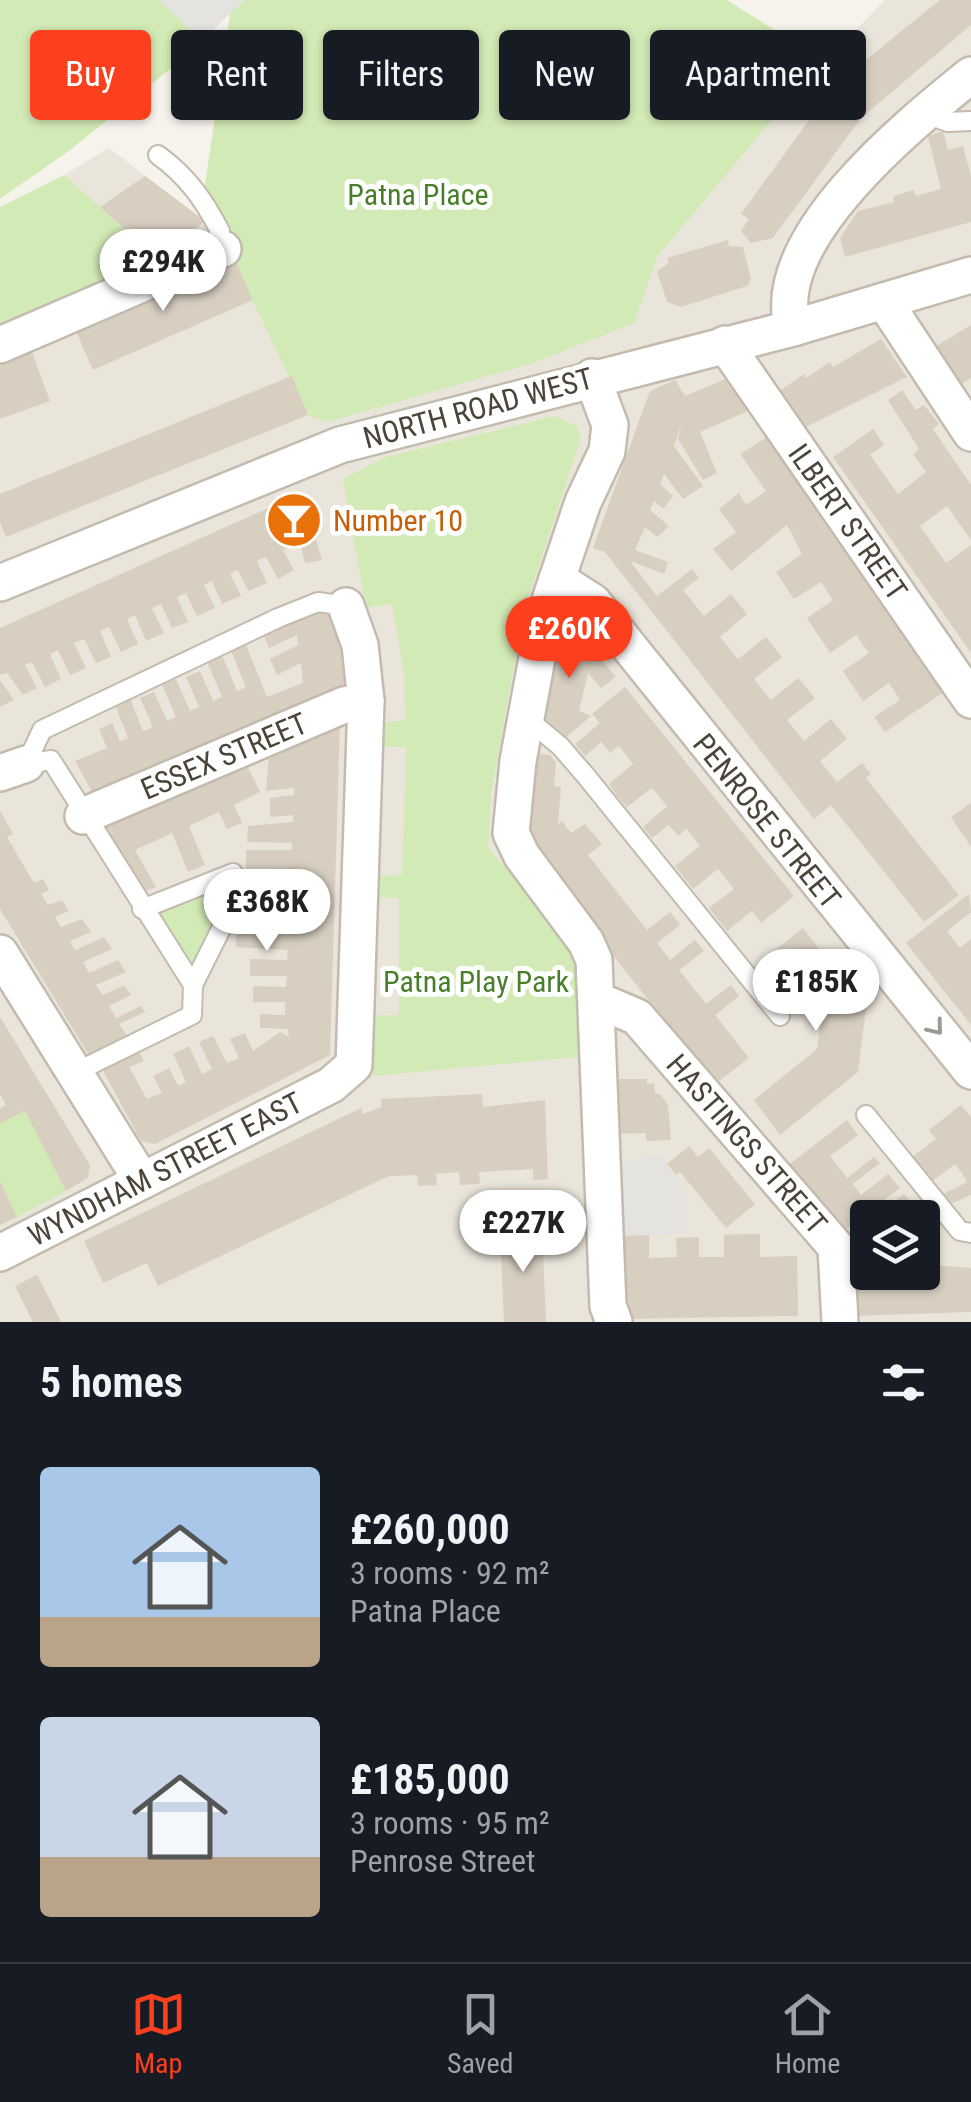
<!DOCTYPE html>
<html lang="en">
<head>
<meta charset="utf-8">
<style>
  body { margin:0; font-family:"Roboto Condensed",sans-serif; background:#242831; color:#f1f3f6; height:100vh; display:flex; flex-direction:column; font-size:38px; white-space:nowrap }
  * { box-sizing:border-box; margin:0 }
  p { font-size:32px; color:#9ea1a6 }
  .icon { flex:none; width:55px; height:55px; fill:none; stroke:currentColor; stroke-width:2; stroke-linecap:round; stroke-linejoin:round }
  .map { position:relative; height:1322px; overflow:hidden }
  .sheet { display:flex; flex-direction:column; background:#171b24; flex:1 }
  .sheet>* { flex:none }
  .top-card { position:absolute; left:30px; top:30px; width:912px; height:90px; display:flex; gap:20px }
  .fabs { position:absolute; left:850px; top:1200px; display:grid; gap:20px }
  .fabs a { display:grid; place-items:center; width:90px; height:90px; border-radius:10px; background:#171b24; box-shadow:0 2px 8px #0004; font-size:50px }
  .price { position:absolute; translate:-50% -85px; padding:0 22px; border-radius:35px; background:#fff; color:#222; font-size:32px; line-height:65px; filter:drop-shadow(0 2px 5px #0008) }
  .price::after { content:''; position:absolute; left:50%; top:60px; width:30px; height:22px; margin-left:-15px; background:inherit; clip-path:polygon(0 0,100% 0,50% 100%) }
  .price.on { background:#fc3f1d; color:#fff }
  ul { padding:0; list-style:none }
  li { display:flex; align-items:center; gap:30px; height:250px; padding:0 40px }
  li span { display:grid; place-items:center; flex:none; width:280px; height:200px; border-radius:10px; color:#555 }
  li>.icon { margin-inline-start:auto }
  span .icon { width:120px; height:120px; fill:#fffc; stroke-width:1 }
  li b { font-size:42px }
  h2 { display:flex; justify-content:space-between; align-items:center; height:120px; padding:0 40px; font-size:42px }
  .tag { padding:0 35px; border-radius:10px; background:#171b24; box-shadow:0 2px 8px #0004; font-size:35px; line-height:90px }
  .tag.on { background:#fc3f1d; color:#fff }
  .tab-bar { display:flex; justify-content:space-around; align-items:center; height:140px; border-top:2px solid #363941; background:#171b24; font-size:28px; color:#9ea1a6 }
  .tab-bar a { display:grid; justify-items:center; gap:5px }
  .tab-bar .on { color:#fc3f1d }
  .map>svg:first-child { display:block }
</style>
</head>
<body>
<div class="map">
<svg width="971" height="1322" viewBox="0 0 971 1322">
  <rect width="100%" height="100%" fill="#f6f3ec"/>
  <path fill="#eae5da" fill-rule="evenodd" d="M885,0H971V1322H0V323L158,259L64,175L109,148L205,221L633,323L657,257L772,116ZM868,1218H922V1272H868Z"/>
  <g fill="#d2eab5">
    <path d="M0,0H161L205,41L70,150L0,199Z"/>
    <path d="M244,0H727L822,60L657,257L634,323L533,363L328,422L308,415L203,199L230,13Z"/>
    <path d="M64,175L159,259L0,323V207Z"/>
    <path d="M555,416L577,426L581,439L524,610L491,794L488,848L574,946L579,1057L373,1076L371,1016L399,1015V898L375,897L376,876L402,875L406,747H382V722L405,721L404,672L392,604L366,608L343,479L386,457Z"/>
    <path d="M227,882L222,910L192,971L154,911Z"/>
    <path d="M25,1111L66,1191L17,1217L0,1181V1123Z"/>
  </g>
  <g fill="#e5e3e0">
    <path d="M159,0H244L202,41Z"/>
    <path d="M662,1158L683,1190L684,1234L622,1236L621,1160Z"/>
  </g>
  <g fill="#d8cfc1">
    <path d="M940,0H971V25L861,118L773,238L751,243L741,231L749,219L741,214L814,113L852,71Z"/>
    <path d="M943,131L948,150L963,146L971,176V222L845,257L840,238L858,211L894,202L893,196L904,193L914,190L916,196L941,189L928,136Z"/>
    <path d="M145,176L205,221L159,259L100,207Z"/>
    <path d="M728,240L729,246L743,247L751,279L747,286L681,307L667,302L657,271L669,263L667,258Z"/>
    <path d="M234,258L253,300L93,370L74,327Z"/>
    <path d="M971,325V378L962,384L935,347Z"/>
    <path d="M881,339L907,377L806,427L781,390L804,374L806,378L830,362L833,367Z"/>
    <path d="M32,352L50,401L0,419V364Z"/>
    <path d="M292,376L308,415L6,537L0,523V494Z"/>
    <path d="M733,376L750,410L700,432L717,473L703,480L678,439L681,425L674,446L703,486L683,499L664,474L660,484L673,496L663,509L654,501L650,510L669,526L657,537L645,527L635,550L668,562L664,574L630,561L657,596L692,569L699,578L683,590L704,616L731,594L747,614L720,637L738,659L766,637L782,657L754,679L771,700L798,678L815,698L787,720L804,741L831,719L847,739L820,761L837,782L862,763L871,774L866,778L959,895L924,922L831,805L814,819L605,552L593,548L650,391L675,380L685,396Z"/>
    <path d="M902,390L916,410L924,405L939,424L933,429L971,485V540L947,506L920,526L946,563L971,545V653L833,457L873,429L884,445L870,455L898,494L926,472L913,454L919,449L888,400Z"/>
    <path d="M767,437L944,692L885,732L874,717L900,700L889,683L863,701L852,685L843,671L869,653L856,635L830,653L807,618L833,600L821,582L794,599L776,572L802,554L787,525L731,571L713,549L736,532L719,509L739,493L746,505L766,491L740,454Z"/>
    <path d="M302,493L322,560L305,563L300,542L283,550L294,570L278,579L266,557L257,561L267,583L248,591L238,570L230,573L241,596L222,604L212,581L204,585L215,608L197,616L186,593L177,597L188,622L172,628L161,604L152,608L164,633L146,641L135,615L127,619L138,644L121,652L109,627L100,631L111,657L96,663L84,639L74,643L86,668L70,675L58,650L50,654L61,679L45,687L32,662L25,665L37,688L23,695L7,673L0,675V628Z"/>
    <path d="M335,608L345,688L95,797L75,761L107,748L99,729L112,723L120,741L128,738L113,699L128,693L143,731L153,727L140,698L154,692L167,721L176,717L162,685L176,679L190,711L199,707L186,677L200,671L213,701L222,697L207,662L222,655L237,691L246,687L231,651L246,645L267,697L303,683L301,663L277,675L270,659L298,645L297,635L269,648L262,631Z"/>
    <path d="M558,627L575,628L616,677L601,688L588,673L579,711L591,716L562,741L535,707Z"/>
    <path d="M0,680L14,700L0,707Z"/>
    <path d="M625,687L794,896L761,923L752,911L727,931L709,908L734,889L718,869L693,889L675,866L700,846L693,837L686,829L678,836L669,825L652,838L643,827L667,806L652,788L627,807L617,796L609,784L633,764L619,746L610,753L601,742L585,756L575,744L600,723L592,714Z"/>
    <path d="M340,723L330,1055L155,1144L141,1141L101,1067L138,1050L144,1061L129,1067L147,1099L162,1093L153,1076L169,1068L178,1086L186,1082L173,1054L189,1046L202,1074L212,1069L199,1042L213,1036L227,1063L239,1058L230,1039L245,1033L253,1051L280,1032L289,1037L288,1029L260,1028V1014L285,1015V1002H253V986L286,987L287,976H250V959L287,960L288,950L236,947V931L289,932V926L246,925V905H290V897L246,898L244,878L291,877V869L246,868V850H292V843L247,842L248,826L293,822V815L270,817V798L294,795V788L266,791L269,753Z"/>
    <path d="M528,753L550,755L556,762L554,786L561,787L558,824L562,821L571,833L585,824L602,844L588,855L647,930L670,912L680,925L657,943L670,960L695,940L704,951L679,970L706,1004L731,985L739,996L715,1015L749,1058L715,1084L520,838Z"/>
    <path d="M244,759L260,792L234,805L242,823L227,829L219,812L189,826L205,865L188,872L172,833L135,850L156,887L142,892L103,823Z"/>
    <path d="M971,803V847L951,817Z"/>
    <path d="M0,811L13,834L7,837L34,883L43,879L49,890L41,894L48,905L62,900L69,911L55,917L61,927L82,919L91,932L70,941L75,950L104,937L112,949L83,962L89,973L118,960L126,972L96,985L103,995L124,985L131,995L109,1006L116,1018L141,1006L145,1012L119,1024L130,1040L90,1057L0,909Z"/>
    <path d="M969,894L971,912L947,931L960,948L971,939V1025L906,943Z"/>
    <path d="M803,928L866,1008L858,1072L780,1135L754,1100L817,1049L821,1021L769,955Z"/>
    <path d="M0,1017L90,1165L88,1178L66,1191L25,1111L0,1123V1108L6,1105L0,1094Z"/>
    <path d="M616,1079H647V1084L654,1083L655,1094H660L668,1105L671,1140L646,1141V1133L614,1134Z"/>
    <path d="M482,1094L483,1107L545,1100L548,1179L533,1180V1169L479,1172L480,1184L460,1185L459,1172L436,1174L437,1185L418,1186L417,1175L389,1176L158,1286L147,1263L103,1283L84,1241L361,1108L363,1114L381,1107V1099Z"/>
    <path d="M961,1105L971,1117V1195L943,1207L937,1197L967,1182L962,1173L955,1164L926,1186L907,1161L936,1139L929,1130Z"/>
    <path d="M847,1120L858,1135L830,1156L847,1178L874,1157L880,1163L853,1184L861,1195L888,1174L900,1188L839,1235L786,1167Z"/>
    <path d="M689,1146L698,1157L709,1148L755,1204L726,1228L680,1172L676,1175L667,1164Z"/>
    <path d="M0,1181L17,1217L0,1225Z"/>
    <path d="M904,1194L916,1208L905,1218H872Z"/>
    <path d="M868,1221V1272H922V1264L971,1268V1312L852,1316L842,1239Z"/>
    <path d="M542,1228L546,1322H504L500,1230Z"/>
    <path d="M742,1234H760V1257L797,1256L798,1316L623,1319L622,1236L649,1235V1258L677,1257L676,1238L699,1237V1257H724V1235Z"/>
    <path d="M37,1275L49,1298L61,1322H33L15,1286Z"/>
  </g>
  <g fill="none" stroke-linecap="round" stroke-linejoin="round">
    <g stroke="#c2bbae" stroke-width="22">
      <g id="service">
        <path d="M923,113L948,122L971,121"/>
        <path d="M158,155C187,176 204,200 220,231L212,251"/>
        <path d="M525,717L560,746L586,776L780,1016"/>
        <path d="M26,764L42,730L278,618L318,602L346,606"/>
        <path d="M26,764L51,760L193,985"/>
        <path d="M76,1072L192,1015L193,985L228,915L233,873L142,909"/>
        <path d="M866,1115L960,1231L971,1233"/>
      </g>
    </g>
    <g stroke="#c2bbae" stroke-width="40">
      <g id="minor">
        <path d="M884,301L971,433"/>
        <path d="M793,328C766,240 910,124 971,75"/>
        <path d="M725,344L971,700"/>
        <path d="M0,345L223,249"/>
        <path d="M592,377L610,425L607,451L583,502L545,615L518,761L511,833L522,856L586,942L594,960L608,1306L614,1322"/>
        <path d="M557,579L593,602L971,1071"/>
        <path d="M0,583L340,445L793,328L971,275"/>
        <path d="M0,773L26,764"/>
        <path d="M83,816L344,705L366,701"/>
        <path d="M0,953L142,1181"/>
        <path d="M597,1000L637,1017L836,1247L840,1322"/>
        <path d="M0,1253L331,1085L354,1065L366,701L360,645L346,606"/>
      </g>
    </g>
    <use href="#service" stroke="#fff" stroke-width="18"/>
    <use href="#minor" stroke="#fff" stroke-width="35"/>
  </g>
  <defs><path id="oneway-chevron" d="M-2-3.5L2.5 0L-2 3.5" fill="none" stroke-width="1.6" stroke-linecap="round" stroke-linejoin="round" transform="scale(2.5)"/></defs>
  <use stroke="#9c9892" href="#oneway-chevron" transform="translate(936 1028) rotate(51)"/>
  <defs>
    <g id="bar-disc" transform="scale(2.875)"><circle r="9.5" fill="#e8710a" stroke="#fff"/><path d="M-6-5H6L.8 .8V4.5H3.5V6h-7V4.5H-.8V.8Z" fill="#fff"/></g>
  </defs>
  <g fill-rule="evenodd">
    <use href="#bar-disc" x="294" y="520"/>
  </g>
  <g text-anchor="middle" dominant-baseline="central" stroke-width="10" stroke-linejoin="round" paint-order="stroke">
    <g font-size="30" fill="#4a7f2a" stroke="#fff">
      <text x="418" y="194">Patna Place</text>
      <text x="476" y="981">Patna Play Park</text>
    </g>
    <g font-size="30" fill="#4b4439" stroke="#fff">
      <text transform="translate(478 408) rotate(-15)">NORTH ROAD WEST</text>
      <text transform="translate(848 522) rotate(55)">ILBERT STREET</text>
      <text transform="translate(224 756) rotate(-23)">ESSEX STREET</text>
      <text transform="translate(767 821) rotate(51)">PENROSE STREET</text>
      <text transform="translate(747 1144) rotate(49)">HASTINGS STREET</text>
      <text transform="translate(165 1169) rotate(-27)">WYNDHAM STREET EAST</text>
    </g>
    <g font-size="30" fill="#c56008" stroke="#fff" text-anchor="start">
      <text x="333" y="520">Number 10</text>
    </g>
  </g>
</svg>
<div class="fabs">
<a><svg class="icon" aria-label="layers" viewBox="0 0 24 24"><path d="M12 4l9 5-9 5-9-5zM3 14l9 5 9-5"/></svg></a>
</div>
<b class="price" style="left:163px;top:314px">£294K</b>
<b class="price on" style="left:569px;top:681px">£260K</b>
<b class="price" style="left:267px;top:954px">£368K</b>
<b class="price" style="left:816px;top:1034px">£185K</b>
<b class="price" style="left:523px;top:1275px">£227K</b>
<div class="top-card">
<a class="tag on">Buy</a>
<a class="tag">Rent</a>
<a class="tag">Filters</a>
<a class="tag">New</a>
<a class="tag">Apartment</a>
</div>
</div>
<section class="sheet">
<h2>5 homes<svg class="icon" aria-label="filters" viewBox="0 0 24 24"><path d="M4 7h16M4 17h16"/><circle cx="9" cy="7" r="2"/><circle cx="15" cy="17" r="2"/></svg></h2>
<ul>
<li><span style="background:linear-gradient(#a9c7e8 75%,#b9a48a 0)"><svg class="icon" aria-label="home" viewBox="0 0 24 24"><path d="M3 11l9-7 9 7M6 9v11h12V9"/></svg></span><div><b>£260,000</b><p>3 rooms · 92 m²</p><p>Patna Place</p></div></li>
<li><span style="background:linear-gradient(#c9d6e8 70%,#b9a48a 0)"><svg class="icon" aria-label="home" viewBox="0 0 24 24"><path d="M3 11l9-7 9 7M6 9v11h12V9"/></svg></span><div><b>£185,000</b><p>3 rooms · 95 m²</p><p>Penrose Street</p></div></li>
</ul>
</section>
<nav class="tab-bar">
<a class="on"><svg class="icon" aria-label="map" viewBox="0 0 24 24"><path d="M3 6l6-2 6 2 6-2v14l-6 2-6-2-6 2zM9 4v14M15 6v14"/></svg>Map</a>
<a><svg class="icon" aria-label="saved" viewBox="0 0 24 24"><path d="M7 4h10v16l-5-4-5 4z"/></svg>Saved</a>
<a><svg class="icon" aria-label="home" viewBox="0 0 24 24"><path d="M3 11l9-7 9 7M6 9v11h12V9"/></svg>Home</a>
</nav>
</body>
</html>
